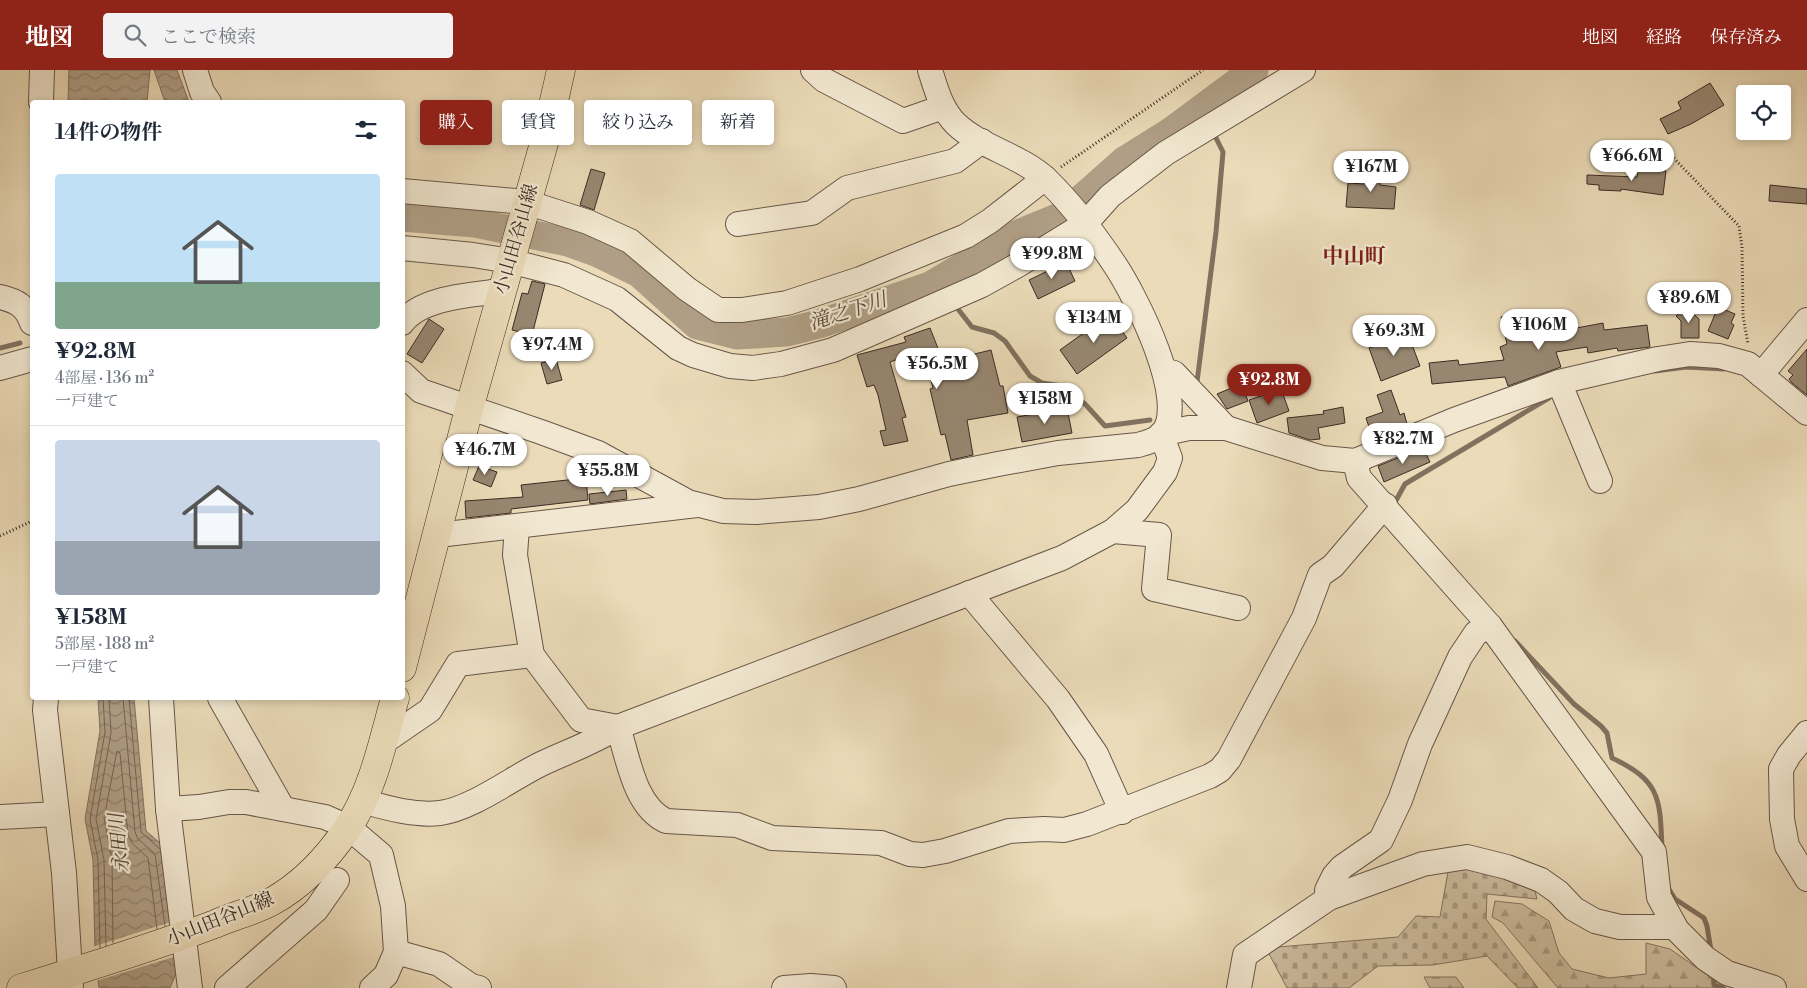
<!DOCTYPE html>
<html lang="ja">
<head>
<meta charset="utf-8">
<style>
  body { margin:0; font-family:"Libre Bodoni","Noto Serif JP",serif; background:#f2f2f3; color:#1f2937; height:100vh; display:flex; flex-direction:column; font-size:19px; white-space:nowrap }
  * { box-sizing:border-box; margin:0 }
  p { font-size:16px; color:#747a83 }
  .icon { flex:none; width:28px; height:28px; fill:none; stroke:currentColor; stroke-width:2; stroke-linecap:round; stroke-linejoin:round }
  .map { position:relative; flex:1; overflow:hidden }
  .sheet { position:absolute; left:30px; top:30px; width:375px; height:600px; display:flex; flex-direction:column; background:#fff; border-radius:5px; box-shadow:0 2px 8px #0003 }
  .sheet>* { flex:none }
  .hud { position:absolute; left:420px; top:30px; width:475px; height:45px; display:flex; gap:10px }
  .controls { position:absolute; left:1736px; top:15px; display:grid; gap:10px }
  .controls a { display:grid; place-items:center; width:55px; height:55px; border-radius:5px; background:#fff; box-shadow:0 2px 8px #0003; font-size:25px }
  .price { position:absolute; translate:-50% -42px; padding:0 11px; border-radius:18px; background:#fff; color:#222; font-size:16px; line-height:32px; filter:drop-shadow(0 1px 2px #0008) }
  .price::after { content:''; position:absolute; left:50%; top:30px; width:15px; height:11px; margin-left:-8px; background:inherit; clip-path:polygon(0 0,100% 0,50% 100%) }
  .price.active { background:#8f2418; color:#fff }
  ul { padding:0; list-style:none }
  li { display:grid; align-content:center; gap:10px; height:265px; padding:0 25px }
  li+li { border-top:1px solid #e0e1e3 }
  li span { display:grid; place-items:center; height:155px; border-radius:5px; color:#555 }
  li>.icon { margin-inline-start:auto }
  span .icon { width:90px; height:90px; fill:#fffc; stroke-width:1 }
  li b { font-size:21px }
  h2 { display:flex; justify-content:space-between; align-items:center; height:60px; padding:0 25px; font-size:21px }
  .chip { padding:0 18px; border-radius:5px; background:#fff; box-shadow:0 2px 8px #0003; font-size:18px; line-height:45px }
  .chip.active { background:#8f2418; color:#fff }
  header { display:flex; align-items:center; gap:30px; box-sizing:border-box; height:70px; padding:0 25px; background:#8f2418; color:#fff }
  header strong { font-size:24px }
  nav { display:flex; gap:28px; margin-inline-start:auto; font-size:18px }
  .search { width:350px; height:45px; background:#f2f2f3; display:flex; align-items:center; gap:12px; box-sizing:border-box; padding:0 18px; border-radius:5px; color:#747a83; font-size:19px }
  .map>svg:first-child { display:block }
</style>
</head>
<body>
<header>
<strong>地図</strong>
<div class="search"><svg class="icon" aria-label="search" viewBox="0 0 24 24"><circle cx="10" cy="10" r="6"/><path d="M15 15l6 6"/></svg>ここで検索</div>
<nav><a>地図</a><a>経路</a><a>保存済み</a></nav>
</header>
<div class="map">
<svg width="1807" height="918" viewBox="0 0 1807 918">
  <defs>
    <pattern id="forest-firs" width="22" height="20" patternUnits="userSpaceOnUse" patternTransform="scale(1.25)"><rect width="22" height="20" fill="#cdbd9f"/><path d="M5 1l3.5 6h-7zM16 11l3.5 6h-7z" fill="#a89a81"/></pattern>
    <pattern id="cemetery-stones" width="16" height="16" patternUnits="userSpaceOnUse" patternTransform="scale(1.25)"><rect width="16" height="16" fill="#cdbd9f"/><path d="M2 7V4a2 2 0 0 1 4 0v3zM10 15v-3a2 2 0 0 1 4 0v3z" fill="#a89a81"/></pattern>
    <pattern id="water-waves" width="16" height="10" patternUnits="userSpaceOnUse" patternTransform="scale(1.25)"><rect width="16" height="10" fill="#b09f86"/><path d="M0 5q4-4 8 0t8 0" fill="none" stroke="#90826d"/></pattern>
  </defs>
  <rect width="100%" height="100%" fill="#ebdbb8"/>
  <filter id="stains"><feTurbulence type="fractalNoise" baseFrequency=".004" numOctaves="4"/><feColorMatrix values="0 0 0 0 .2 0 0 0 0 .09 0 0 0 0 .02 0 0 0 .5 -.17"/></filter>
  <radialGradient id="worn" r=".72"><stop offset=".6" stop-color="#630" stop-opacity="0"/><stop offset="1" stop-color="#630" stop-opacity=".3"/></radialGradient>
  <g fill="url(#forest-firs)" stroke="#847462">
    <path d="M1495,831L1522,834L1549,851L1559,883L1572,899L1609,908L1646,904V873L1670,879L1726,918H1558L1503,853L1492,847Z"/>
    <path d="M1424,907H1456L1464,918H1430Z"/>
  </g>
  <path fill="url(#cemetery-stones)" stroke="#847462" d="M1449,796L1533,813L1537,829L1487,824L1486,849L1538,918H1518L1487,886L1433,895L1378,896L1349,918H1287L1266,878L1398,867L1416,846L1440,847Z"/>
  <g fill="url(#water-waves)" stroke="#82715f">
    <path d="M69,0H150L147,32H68Z"/>
    <path d="M154,0H177L189,32H165Z"/>
    <path d="M98,628H134L146,761L166,778L178,899L170,918H99L95,882L93,790L85,749L100,661Z"/>
  </g>
  <path fill="#ebdbb8" d="M177,850L180,885L96,911L92,877Z"/>
  <g fill="none" stroke-linecap="round" stroke-linejoin="round">
    <g stroke="#766555" stroke-width="1">
      <path d="M123,628L135,762L138,769L155,784L165,856"/>
      <path d="M129,628L141,762L160,779"/>
      <path d="M113,873L112,789L104,748L117,681L120,683L128,765L132,773L148,788L157,859"/>
      <path d="M106,876L104,790L96,749L111,663L109,628"/>
      <path d="M100,878L98,790L90,749L105,662L103,628"/>
    </g>
    <g stroke="#82715f" stroke-width="5">
      <path d="M1201,40L1203,44"/>
      <path d="M938,211L946,223"/>
      <path d="M954,234L972,257L994,263L1005,271L1030,306L1042,313L1062,316L1085,334L1105,356L1150,350"/>
      <path d="M0,278L20,273"/>
      <path d="M1655,301L1686,297L1724,299"/>
      <path d="M1197,312L1216,162L1223,82L1216,68"/>
      <path d="M1394,434L1405,414L1549,328"/>
      <path d="M1515,571L1574,634L1601,656L1607,663L1612,688C1661,711 1660,729 1662,779"/>
      <path d="M1667,816L1675,829L1704,848L1707,856L1711,881"/>
      <path d="M1713,902L1714,915L1723,918"/>
    </g>
    <path stroke="#b09f86" stroke-width="29" d="M402,147L475,153L568,172L596,182L639,203L697,255L737,265L787,262L819,254L930,216L1018,164L1062,146L1124,91L1172,61L1254,0"/>
  </g>
  <g fill="#978771" stroke="#3c2b24">
    <path d="M1710,13L1724,35L1691,54L1668,64L1660,49L1681,39L1678,32Z"/>
    <path d="M1638,97L1666,101L1663,125L1621,119V121L1599,120V115L1587,114V105L1637,107Z"/>
    <path d="M1366,98L1381,99L1380,115L1396,117L1394,139L1346,137L1348,113L1364,114Z"/>
    <path d="M591,99L605,103L594,140L580,135Z"/>
    <path d="M1770,115L1807,119V134L1769,131Z"/>
    <path d="M1066,192L1075,211L1038,229L1029,210Z"/>
    <path d="M532,211L545,214L532,265L512,260L522,223L528,224Z"/>
    <path d="M1686,237L1699,249V268H1681V251L1676,246Z"/>
    <path d="M1718,237L1735,244L1731,253L1734,255L1728,269L1708,261Z"/>
    <path d="M1520,242L1525,261L1552,254L1555,262L1603,253L1604,260L1647,255L1650,277L1618,281L1617,278L1588,283L1587,277L1556,282L1561,297L1508,316L1505,307L1432,314L1429,293L1458,290L1459,295L1504,290L1500,277L1507,274L1501,247Z"/>
    <path d="M1110,244L1127,268L1077,304L1060,280Z"/>
    <path d="M429,249L444,259L422,293L407,284Z"/>
    <path d="M930,258L941,286L948,284L950,290L991,280L1000,316H1003L1008,343L967,350L973,385L951,390L945,364L941,365L930,319L933,318L923,280L890,292L906,347L902,348L908,371L884,376L880,361L886,360L878,325L874,315L867,317L857,285L906,272L904,267Z"/>
    <path d="M1408,264L1420,296L1381,311L1369,278Z"/>
    <path d="M1807,279V325L1792,313L1789,309L1793,305L1788,301Z"/>
    <path d="M556,289L562,310L547,314L541,293Z"/>
    <path d="M1241,314L1248,331L1227,339L1217,324Z"/>
    <path d="M1281,319L1289,341L1257,353L1249,330Z"/>
    <path d="M1391,320L1400,345L1404,343L1407,354L1373,369L1366,348L1383,342L1377,325Z"/>
    <path d="M1343,337L1345,353L1318,358L1320,369L1310,370L1289,363L1287,348L1324,344L1323,341Z"/>
    <path d="M1067,338L1072,363L1022,372L1017,347Z"/>
    <path d="M1423,378L1430,392L1384,412L1378,396Z"/>
    <path d="M479,396L497,402L491,417L473,410Z"/>
    <path d="M586,408L588,430L511,439V443L466,448L465,431L523,427L521,415Z"/>
    <path d="M626,420L627,429L590,434L589,424Z"/>
  </g>
  <g fill="none" stroke-linecap="round" stroke-linejoin="round">
    <g stroke="#685749" stroke-width="26">
      <g id="minor">
        <path d="M195,0L202,22L209,32"/>
        <path d="M813,0L824,10L903,51L943,37"/>
        <path d="M41,32L42,0"/>
        <path d="M402,121L526,132L588,152L630,171L687,219L718,240H742L787,233L860,209L966,166L990,151L1045,108"/>
        <path d="M738,154L812,143L847,118L955,91L982,71"/>
        <path d="M402,178L473,185L510,191L564,205L617,229L678,278L693,285L730,296L753,298L781,294L833,280L982,215L1018,195L1085,154L1110,126L1166,83L1303,0"/>
        <path d="M0,227C17,231 26,236 32,253"/>
        <path d="M402,253C421,227 472,225 501,221"/>
        <path d="M0,298L32,289"/>
        <path d="M1166,301L1174,303L1226,358"/>
        <path d="M402,303L421,321L541,362L598,383L688,432L723,441L756,442L819,437L859,429L949,404L998,394L1058,383L1138,375C1146,373 1156,370 1162,364C1190,332 1135,225 1115,195C1095,165 1072,134 1046,109C1020,85 980,77 956,54C941,39 936,19 930,0"/>
        <path d="M1761,305L1807,250"/>
        <path d="M1559,312L1600,411"/>
        <path d="M1355,391L1359,408L1490,556L1654,782L1659,827L1677,860L1705,888L1727,903L1774,918"/>
        <path d="M517,456L515,485L532,585L581,650L618,657C628,687 634,736 666,751L737,755L772,768L881,773L910,784L923,785L945,781L1009,761L1044,759L1064,760L1087,754L1210,706L1220,700L1229,689L1304,548L1320,505L1333,496L1385,435"/>
        <path d="M1113,461L1159,465L1154,519L1238,538"/>
        <path d="M438,465L697,435"/>
        <path d="M969,523L1058,629L1096,684L1122,742"/>
        <path d="M46,628L45,640L64,803L71,918"/>
        <path d="M161,628L168,739L190,918"/>
        <path d="M220,628L283,739"/>
        <path d="M1807,663L1789,685L1781,699L1782,749L1787,776L1807,809"/>
        <path d="M382,673L430,640L458,594L532,585"/>
        <path d="M362,731C387,738 414,746 440,743C471,739 511,709 539,695C566,682 593,673 618,657L1062,488L1113,461L1137,440L1165,402L1170,388L1161,364L1189,358H1226L1322,388L1355,391L1454,350L1559,312L1658,289L1690,284L1719,286L1748,294L1807,343"/>
        <path d="M168,739L199,737L229,732H246L325,747L348,757L381,785L393,836L396,882L386,905L372,918"/>
        <path d="M0,747L57,744"/>
        <path d="M1329,828L1327,820L1334,806L1342,797L1381,770L1400,730L1420,674L1460,587L1476,563L1490,556"/>
        <path d="M396,882L439,894L471,916L479,918"/>
        <path d="M227,918L316,840L337,810"/>
        <path d="M784,918L811,916L834,918"/>
        <path d="M1239,918L1245,885L1329,828L1423,794L1467,787L1507,797L1541,810L1558,822L1574,839L1595,851L1620,857H1675"/>
      </g>
    </g>
    <g stroke="#3c2b24" stroke-width="29">
      <g id="major">
        <path d="M402,598L469,339L546,66L561,0"/>
        <path d="M21,918C86,898 151,878 215,854C233,846 254,841 271,832C302,815 328,787 347,759C373,721 383,671 395,628"/>
      </g>
    </g>
    <g stroke="#3c2b24" stroke-width="3" stroke-dasharray="1 2.5" stroke-linecap="butt">
      <path d="M1664,78L1739,156L1742,177L1743,246L1748,274"/>
      <path d="M1061,97L1203,0"/>
      <path d="M0,466L32,451"/>
    </g>
    <use href="#minor" stroke="#f2e8d1" stroke-width="24"/>
    <use href="#major" stroke="#ebdbb8" stroke-width="28"/>
  </g>
  <g text-anchor="middle" dominant-baseline="central" stroke-width="4.5" stroke-linejoin="round" paint-order="stroke">
    <g font-size="19" fill="#3c2b24" stroke="#f2e8d1">
      <text transform="translate(516 169) rotate(-74)">小山田谷山線</text>
      <text transform="translate(220 849) rotate(-22)">小山田谷山線</text>
    </g>
    <g font-size="20" font-style="italic" fill="#59483c" stroke="#f2e8d1">
      <text transform="translate(848 242) rotate(-18)">滝之下川</text>
      <text transform="translate(120 773) rotate(-96)">永田川</text>
    </g>
    <g font-size="21" font-weight="bold" fill="#7a1f14" stroke="#f2e8d1">
      <text x="1354" y="187">中山町</text>
    </g>
  </g>
  <rect width="100%" height="100%" filter="url(#stains)"/>
  <rect width="100%" height="100%" fill="url(#worn)"/>
</svg>
<div class="controls">
<a><svg class="icon" aria-label="locate" viewBox="0 0 24 24"><circle cx="12" cy="12" r="6"/><path d="M12 2v4M12 18v4M2 12h4M18 12h4"/></svg></a>
</div>
<b class="price" style="left:1632px;top:112px">¥66.6M</b>
<b class="price" style="left:1371px;top:123px">¥167M</b>
<b class="price" style="left:1052px;top:210px">¥99.8M</b>
<b class="price" style="left:1689px;top:254px">¥89.6M</b>
<b class="price" style="left:1094px;top:274px">¥134M</b>
<b class="price" style="left:1539px;top:281px">¥106M</b>
<b class="price" style="left:1394px;top:287px">¥69.3M</b>
<b class="price" style="left:552px;top:301px">¥97.4M</b>
<b class="price" style="left:937px;top:320px">¥56.5M</b>
<b class="price active" style="left:1269px;top:336px">¥92.8M</b>
<b class="price" style="left:1045px;top:355px">¥158M</b>
<b class="price" style="left:1403px;top:395px">¥82.7M</b>
<b class="price" style="left:485px;top:406px">¥46.7M</b>
<b class="price" style="left:608px;top:427px">¥55.8M</b>
<div class="hud">
<a class="chip active">購入</a>
<a class="chip">賃貸</a>
<a class="chip">絞り込み</a>
<a class="chip">新着</a>
</div>
<section class="sheet">
<h2>14件の物件<svg class="icon" aria-label="filters" viewBox="0 0 24 24"><path d="M4 7h16M4 17h16"/><circle cx="9" cy="7" r="2"/><circle cx="15" cy="17" r="2"/></svg></h2>
<ul>
<li><span style="background:linear-gradient(#bfe0f5 70%,#7fa58c 0)"><svg class="icon" aria-label="home" viewBox="0 0 24 24"><path d="M3 11l9-7 9 7M6 9v11h12V9"/></svg></span><div><b>¥92.8M</b><p>4部屋 · 136 m²</p><p>一戸建て</p></div></li>
<li><span style="background:linear-gradient(#c9d6e8 65%,#9aa5b1 0)"><svg class="icon" aria-label="home" viewBox="0 0 24 24"><path d="M3 11l9-7 9 7M6 9v11h12V9"/></svg></span><div><b>¥158M</b><p>5部屋 · 188 m²</p><p>一戸建て</p></div></li>
</ul>
</section>
</div>
</body>
</html>
